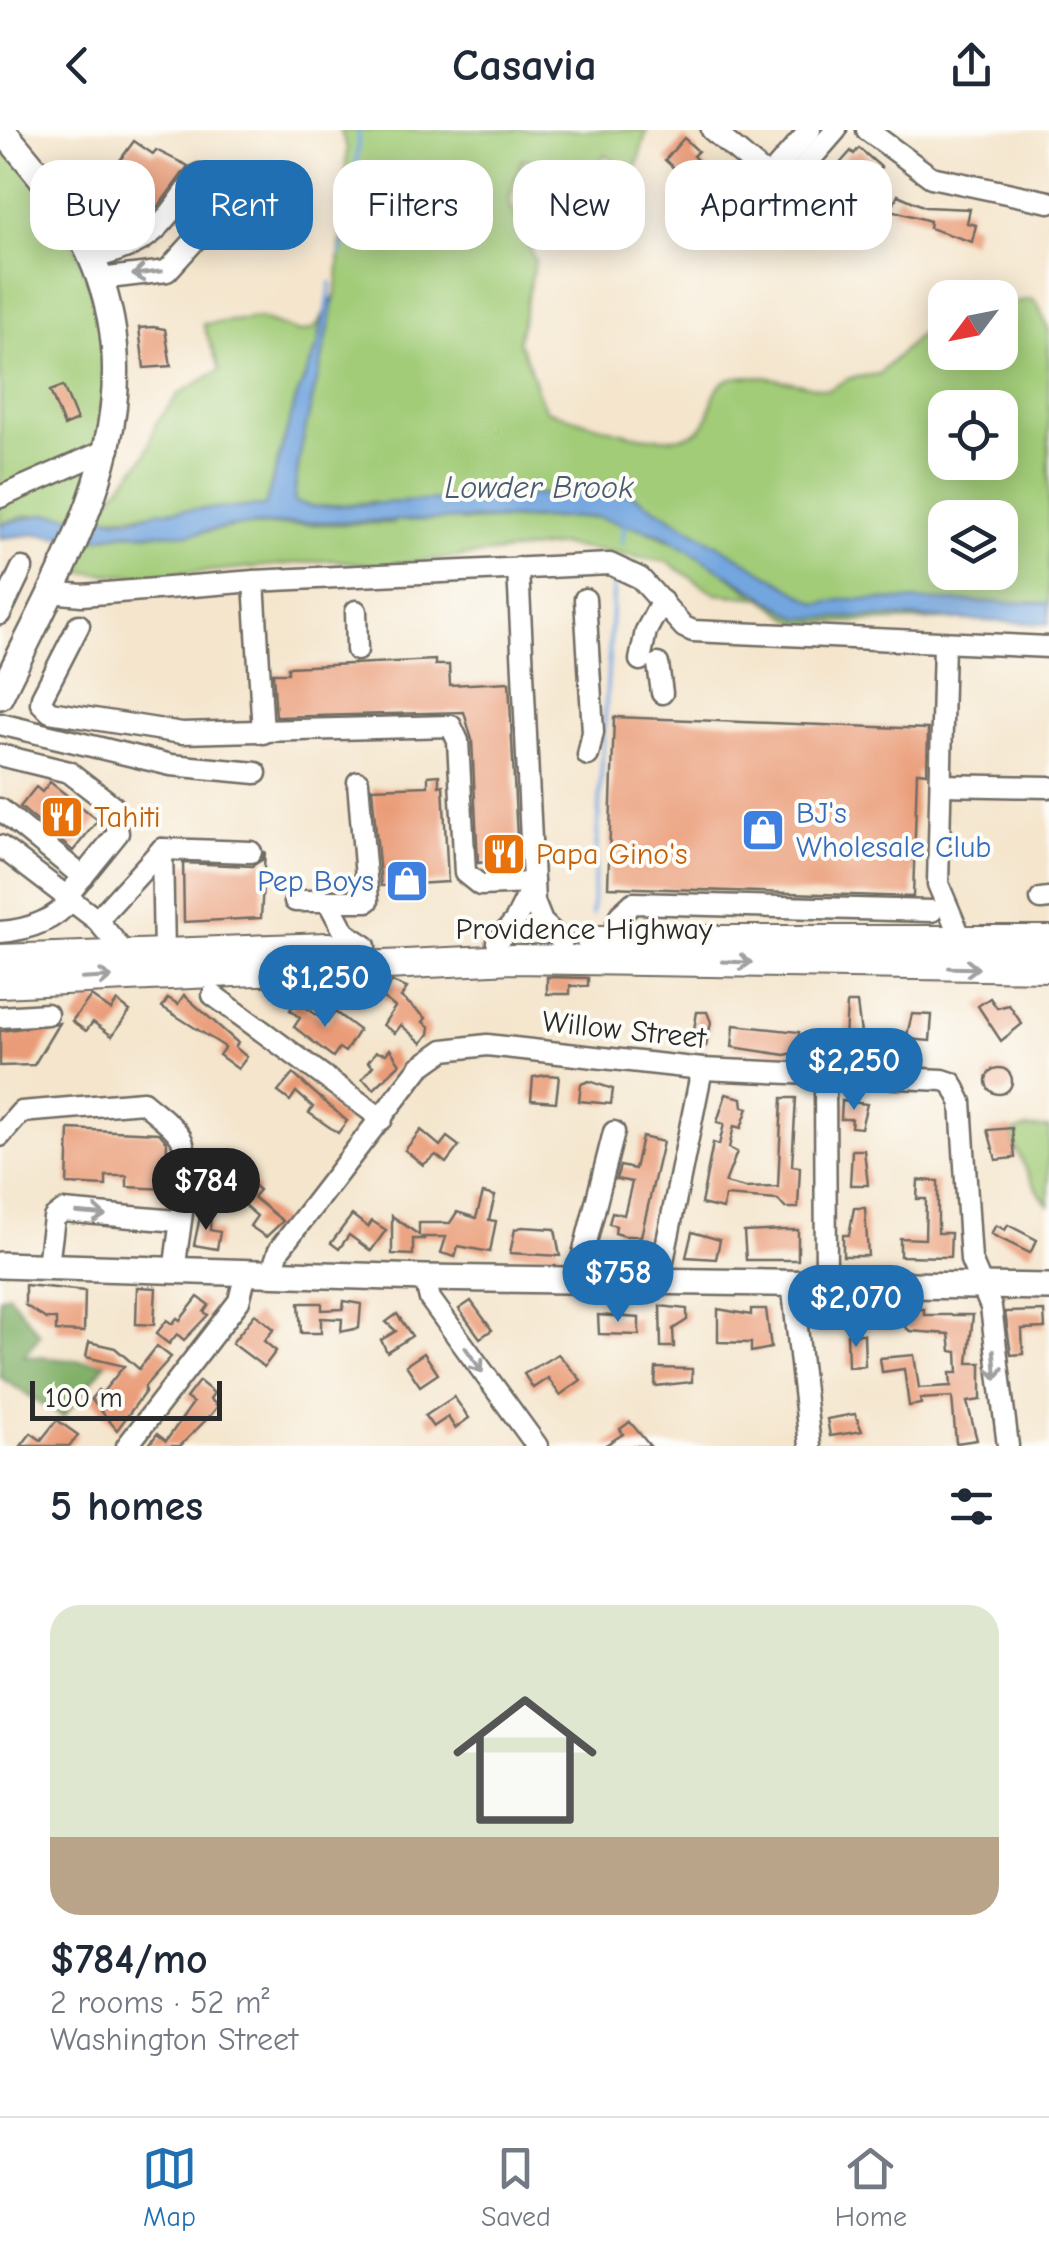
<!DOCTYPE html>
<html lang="en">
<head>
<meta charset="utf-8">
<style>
  body { margin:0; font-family:"Comic Neue",sans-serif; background:#f2f2f3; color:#1f2937; height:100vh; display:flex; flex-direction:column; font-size:38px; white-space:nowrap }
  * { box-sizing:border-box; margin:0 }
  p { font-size:32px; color:#747a83 }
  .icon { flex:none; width:55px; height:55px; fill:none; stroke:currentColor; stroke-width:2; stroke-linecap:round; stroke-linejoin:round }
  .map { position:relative; height:1316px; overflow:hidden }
  .side { display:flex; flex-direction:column; background:#fff; flex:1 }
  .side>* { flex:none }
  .banner { position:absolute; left:30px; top:30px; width:990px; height:90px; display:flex; gap:20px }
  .needle { width:65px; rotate:238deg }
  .tools { position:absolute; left:928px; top:150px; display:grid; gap:20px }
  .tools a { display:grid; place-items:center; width:90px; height:90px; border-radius:20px; background:#fff; box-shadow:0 5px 25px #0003; font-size:50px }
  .scale { position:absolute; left:30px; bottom:25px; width:192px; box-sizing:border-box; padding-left:10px; border:5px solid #2b2b2b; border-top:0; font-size:28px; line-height:35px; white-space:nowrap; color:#2b2b2b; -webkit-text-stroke:8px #fdfcf7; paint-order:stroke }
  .price { position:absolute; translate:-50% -85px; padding:0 22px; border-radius:35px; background:#1f6fb2; color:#fff; font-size:32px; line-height:65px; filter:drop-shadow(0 2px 5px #0008) }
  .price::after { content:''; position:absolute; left:50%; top:60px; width:30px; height:22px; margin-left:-15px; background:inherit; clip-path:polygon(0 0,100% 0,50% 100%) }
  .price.current { background:#222; color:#fff }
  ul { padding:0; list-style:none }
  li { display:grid; align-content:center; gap:20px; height:530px; padding:0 50px }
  li span { display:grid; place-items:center; height:310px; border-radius:30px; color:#555 }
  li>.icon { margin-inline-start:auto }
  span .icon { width:180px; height:180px; fill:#fffc; stroke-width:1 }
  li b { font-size:42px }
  h2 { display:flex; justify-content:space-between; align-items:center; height:120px; padding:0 50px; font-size:42px }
  .pill { padding:0 35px; border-radius:30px; background:#fff; box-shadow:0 5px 25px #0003; font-size:35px; line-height:90px }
  .pill.current { background:#1f6fb2; color:#fff }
  header { display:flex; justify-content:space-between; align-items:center; height:130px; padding:0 50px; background:#fff; font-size:45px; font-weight:700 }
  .dock { display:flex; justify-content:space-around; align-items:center; height:140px; border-top:2px solid #e0e1e3; background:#fff; font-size:28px; color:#747a83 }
  .dock a { display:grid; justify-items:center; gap:5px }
  .dock .current { color:#1f6fb2 }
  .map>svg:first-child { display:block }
</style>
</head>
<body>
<header><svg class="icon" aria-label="back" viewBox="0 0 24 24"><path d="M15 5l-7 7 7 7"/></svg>Casavia<svg class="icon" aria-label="share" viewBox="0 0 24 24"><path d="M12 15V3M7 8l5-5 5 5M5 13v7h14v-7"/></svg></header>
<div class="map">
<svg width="1049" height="1316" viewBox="0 0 1049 1316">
  <rect width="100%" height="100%" fill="#fdfcf7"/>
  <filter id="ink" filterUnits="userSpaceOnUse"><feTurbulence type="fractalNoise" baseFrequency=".01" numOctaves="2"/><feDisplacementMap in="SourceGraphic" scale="20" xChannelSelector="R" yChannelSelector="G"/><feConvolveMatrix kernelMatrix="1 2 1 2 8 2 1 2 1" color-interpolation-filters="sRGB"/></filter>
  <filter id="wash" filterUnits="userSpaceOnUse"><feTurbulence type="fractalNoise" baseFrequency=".0048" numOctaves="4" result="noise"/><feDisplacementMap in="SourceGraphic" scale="40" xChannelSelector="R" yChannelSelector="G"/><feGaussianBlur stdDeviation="2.25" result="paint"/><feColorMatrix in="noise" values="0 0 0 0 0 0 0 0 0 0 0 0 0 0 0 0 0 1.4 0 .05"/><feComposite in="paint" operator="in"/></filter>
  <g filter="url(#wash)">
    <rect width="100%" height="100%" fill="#f4e5cc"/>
    <g fill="#a2cc78" stroke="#667c52" stroke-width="2.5" fill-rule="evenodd">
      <path d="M0,0L59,70L116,229L84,387L28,385L0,394Z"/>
      <path d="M340,0H647L636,38H622L606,24L587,44L522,29L509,70L535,131L518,212C532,234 533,258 546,280C582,290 653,318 690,305C716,295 706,270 721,254C739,235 805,256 828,260L850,248L879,244L919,205L945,192V222H1000V175L1031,169L1038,174L1049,201V488L797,493L762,468L716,464L667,432L562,415L379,436L332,430L145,447L81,442L87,410L126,403L191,404L235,396L393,393L373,372L314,377L293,372L303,304L338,152L347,18ZM945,278H1000V332H945ZM639,377L755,465L697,423L635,395L596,387L460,391ZM945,388H1000V442H945Z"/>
      <path d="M323,186L318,216L297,266L265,376L94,388L146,325L156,293L179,264L220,240L203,194L259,188L299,202L314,199Z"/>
      <path d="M1027,998H1049V1075C1037,1064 1021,1029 1013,1012L1014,1002Z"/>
    </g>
    <path fill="#81b068" stroke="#566e4a" stroke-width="2.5" d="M8,1164L40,1205L24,1226L106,1233L63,1287L0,1247V1167Z"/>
    <path fill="#73a6df" stroke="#4f6885" stroke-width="2.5" d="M335,165C325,235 299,302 294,372L314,377L616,360L633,365L818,474L848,469L1049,473V494L900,487L799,488L661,404L596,387L328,392L235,396L191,404L126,403L87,410L37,404L0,408V394L45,384L130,389L160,381L265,376L297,266L318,216L323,186Z"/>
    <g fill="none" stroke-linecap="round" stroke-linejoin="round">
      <g stroke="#73a6df" stroke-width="4">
        <path d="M341,124L353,82L359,0"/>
        <path d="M327,178L331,153"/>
        <path d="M622,414L625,389"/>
        <path d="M592,785L614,450"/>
      </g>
    </g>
    <g id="blocks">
      <g fill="#ea9b77">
        <path d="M684,8L698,21L693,26L724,56L717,63L709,55L704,61L697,54L694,57L665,30Z"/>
        <path d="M134,11L153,24L156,20L188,36L158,77L124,53L120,58L112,53L115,48L110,44Z"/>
        <path d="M859,18L881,37L870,49L864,44L844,66L840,62L812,95L797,82L851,21L854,24Z"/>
        <path d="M898,65L925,77L970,79L967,93L976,95L972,112L929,98L930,91L891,80Z"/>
        <path d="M153,197L165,199L171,236L144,238L139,198Z"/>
        <path d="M63,256L77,290L64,296L50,261Z"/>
        <path d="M435,530V535H449L450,555L509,552L518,728L478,733L472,610L464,582L276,587L273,543H288V537Z"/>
        <path d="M614,587L928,599L927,643L917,642L913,767L608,757Z"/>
        <path d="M439,645V656L443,655L448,752L381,756L372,658L428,656V646Z"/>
        <path d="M50,652L98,690L73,721L20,677L36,657L42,662Z"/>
        <path d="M265,721L261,788L184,792L183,733L252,736L262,730Z"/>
        <path d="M547,847L588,848V856H570V864H547Z"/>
        <path d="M392,852L407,858L401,867L426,888L423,892L430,897L429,904L422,913L401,895L395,903L383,895L395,877L382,867Z"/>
        <path d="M184,865L238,913L235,917L247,927L238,939L219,925L225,917L162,877L168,868L178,874Z"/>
        <path d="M91,866L111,880L117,871L130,881L112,906L93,892L86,901L72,891Z"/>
        <path d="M990,868L997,878L1009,875L1022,894L1001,911L978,876Z"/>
        <path d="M297,871L327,893L335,882L359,900L345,922L339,918L333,927L294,897L300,888L290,880Z"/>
        <path d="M847,873H857L863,919L850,918V909H845Z"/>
        <path d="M697,882H707L711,892L706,916H694L692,911Z"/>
        <path d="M912,884L932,885L930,911L906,909Z"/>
        <path d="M59,893L34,935L0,936V901Z"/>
        <path d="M734,895L799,902L798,922L785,925L732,917Z"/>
        <path d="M390,919L400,934L374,959L362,949L373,936L368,932L376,922L386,924Z"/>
        <circle cx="999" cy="951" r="13"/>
        <path d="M293,944L347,991L338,1003L309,983L313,977L296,962L290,971L278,962Z"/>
        <path d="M547,945L559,946L556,972L531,970L533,947Z"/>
        <path d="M589,951L613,959L611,974L579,971L581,954Z"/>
        <path d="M726,964L742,968L743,977L748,978L741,998L734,996L729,1018L737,1022L725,1053L745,1058L778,1057L782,968H796L792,1036L800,1037L798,1078H785L778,1070L725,1066L723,1079L701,1074L713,1013L719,1015L724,994L717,992Z"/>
        <path d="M842,971L867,974L861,998L851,997L852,989H841Z"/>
        <path d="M1012,998L1015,1028L996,1030L988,1000Z"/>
        <path d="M69,999L159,1003L167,1012L166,1059L127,1057V1046H106V1056L67,1054Z"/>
        <path d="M421,1000L440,1016L447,1007L459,1016L446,1033L436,1025L423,1035L405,1020Z"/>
        <path d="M642,1007L663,1012L641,1106H625L615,1103L616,1096L609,1094L612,1082L624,1085L632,1052L616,1049L620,1036L635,1039Z"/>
        <path d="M852,1020H864L868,1055H850Z"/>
        <path d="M918,1050L938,1051V1103H951L950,1127L900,1126V1108L925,1109L926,1069H917Z"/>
        <path d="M249,1052L259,1060L253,1067L283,1091L266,1107L250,1096L257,1086L236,1068Z"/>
        <path d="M483,1063L495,1066L489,1090L496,1091L490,1122L458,1116L455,1127L441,1123L446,1107H421L425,1109H413V1125L392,1124V1086L419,1105V1093H450L457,1082L476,1088Z"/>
        <path d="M854,1078H865L868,1126H843V1105H849Z"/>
        <path d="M201,1082L211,1084L210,1100L220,1102L217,1119L194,1115Z"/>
        <path d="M352,1085L368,1097L372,1091L386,1100L371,1121L349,1105L339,1119L331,1113Z"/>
        <path d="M996,1095L1005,1100L1008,1095L1037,1110L1030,1123L991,1104Z"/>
        <path d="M522,1097L555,1099L560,1126L510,1123L515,1099Z"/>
        <path d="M784,1100H798V1130H746L744,1102Z"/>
        <path d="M692,1102L720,1110L716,1129L686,1127Z"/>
        <path d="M25,1155L85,1161L84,1202L56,1201V1189H46L25,1175Z"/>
        <path d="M137,1157L156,1158L154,1195L136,1194Z"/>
        <path d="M198,1167L209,1175L204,1182L208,1185L184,1210L177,1204L169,1214L156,1204L167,1190L172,1194L177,1188L180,1190Z"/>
        <path d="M344,1171L361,1174L359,1198L341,1202L342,1189L321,1188V1203H301L299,1173H322V1180L343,1179Z"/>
        <path d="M471,1171L492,1200L480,1208L459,1179Z"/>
        <path d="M660,1176L687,1179V1190L673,1199L674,1217H661Z"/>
        <path d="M718,1179L751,1185V1179H766L771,1218L751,1222V1213L718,1212Z"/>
        <path d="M909,1179H924V1185H973L968,1233H981V1270L967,1272L977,1310L956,1313L952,1267L920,1269L921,1274L909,1276L904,1239L882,1242L880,1228L914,1225L919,1258L951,1256L950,1243H958L957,1222L951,1221L949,1204L910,1201L905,1197Z"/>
        <path d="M1044,1181L1045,1198L1022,1199L1023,1224L1011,1225L1005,1182Z"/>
        <path d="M255,1184L274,1199L264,1211L276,1221L264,1237L232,1213Z"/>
        <path d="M397,1184L412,1206L387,1222L381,1210L396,1201L386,1192Z"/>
        <path d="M598,1185L639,1188V1205L599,1204Z"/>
        <path d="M847,1204H864L865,1236L848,1237Z"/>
        <path d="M89,1212L115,1218L139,1239L157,1216L171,1227L145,1256V1262L117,1300L91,1269L98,1260L102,1263L124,1236L86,1227Z"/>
        <path d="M424,1223L438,1244L420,1256L406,1235Z"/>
        <path d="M558,1224L581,1250L560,1265L548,1248L533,1258L524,1244Z"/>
        <path d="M656,1238L692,1239V1252L655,1256Z"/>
        <path d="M199,1251L214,1263L210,1269L218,1276L210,1286L180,1316H148L157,1304L166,1311L193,1273L186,1268Z"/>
        <path d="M454,1267L469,1288L455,1298L448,1287L433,1297L425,1286Z"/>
        <path d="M855,1284L862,1301L830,1306L827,1289Z"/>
        <path d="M57,1290L78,1305L69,1316H21L31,1303L41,1310Z"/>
        <path d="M630,1292L650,1316H604L623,1304L620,1299Z"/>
      </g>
    </g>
  </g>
  <g filter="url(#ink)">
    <use href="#blocks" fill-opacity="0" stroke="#716c63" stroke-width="2.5"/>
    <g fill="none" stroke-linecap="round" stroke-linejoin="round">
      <g stroke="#716c63" stroke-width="25">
        <g id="minor">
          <path d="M712,0L778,55"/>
          <path d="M867,0L931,47L1049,72"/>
          <path d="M741,79L810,0"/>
          <path d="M761,86L836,0"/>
          <path d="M92,128C157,113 161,95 199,44L236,65L167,141L100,149"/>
          <path d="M0,367L109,319"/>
          <path d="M518,438L534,772L542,792L562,811"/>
          <path d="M254,451L263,603"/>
          <path d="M49,462L82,465L254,451L610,434L640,448L684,497L693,501L1049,517"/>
          <path d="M585,469L593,602L588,625"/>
          <path d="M356,481L357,520"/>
          <path d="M0,484L22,438"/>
          <path d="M79,495L42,567L41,573L50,582L182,603L451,596L458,611L465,743L480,755L533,753"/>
          <path d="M944,513L938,754L962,811"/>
          <path d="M640,530L646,501L662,471"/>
          <path d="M658,534L662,563"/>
          <path d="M0,594L171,635L256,643"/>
          <path d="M0,625L69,642L113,676L118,703L67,766"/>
          <path d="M941,655L1049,657"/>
          <path d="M0,679L83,747"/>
          <path d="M0,716L97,790L126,825"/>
          <path d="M162,719L164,823"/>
          <path d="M1041,769L1049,768"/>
          <path d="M295,771H368L358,652"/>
          <path d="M329,773L345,803L365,816"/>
          <path d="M97,790L162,719L251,722"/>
          <path d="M0,802C27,800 54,791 71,770"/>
          <path d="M612,810L620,785L633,773L932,781"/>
          <path d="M497,812L515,791L531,759"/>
          <path d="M213,865L382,989"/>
          <path d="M0,887L47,884"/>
          <path d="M825,947L826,1153"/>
          <path d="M0,1006L21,982L143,972C154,982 170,992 179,1005C196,1028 176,1109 175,1139"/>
          <path d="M48,1135L54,1088L63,1081L177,1091"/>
          <path d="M271,1144L279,1120L420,937L444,920L487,915L702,939L943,950L952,953L961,972L971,1130L991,1177L1008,1316"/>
          <path d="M425,1148L430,1169L537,1316"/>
          <path d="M577,1148L614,1002"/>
          <path d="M659,1151L702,939"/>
          <path d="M792,1152L810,1316"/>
          <path d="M127,1316L239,1171L246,1143"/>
        </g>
      </g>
      <g stroke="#716c63" stroke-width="30">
        <g id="major">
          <path d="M0,566C70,420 167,273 83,110C62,69 31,35 2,0"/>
          <path d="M0,1135L425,1148L1049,1157"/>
        </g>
      </g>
      <g stroke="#716c63" stroke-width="32">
        <g id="highway">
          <path d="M591,810H1049"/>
          <path d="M0,829L328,817"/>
          <path d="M0,853L513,829L1049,837"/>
        </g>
      </g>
      <use href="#minor" stroke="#fff" stroke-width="20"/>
      <use href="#major" stroke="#fff" stroke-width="25"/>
      <use href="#highway" stroke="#fff" stroke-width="28"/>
    </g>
    <defs><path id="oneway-shaft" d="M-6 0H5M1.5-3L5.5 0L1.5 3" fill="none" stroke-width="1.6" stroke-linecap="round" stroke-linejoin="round" transform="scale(2.5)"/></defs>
    <g stroke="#a0a0a0">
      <use href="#oneway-shaft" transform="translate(147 143) rotate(173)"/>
      <use href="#oneway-shaft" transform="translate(737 832) rotate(2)"/>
      <use href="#oneway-shaft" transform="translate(964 838) rotate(1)"/>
      <use href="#oneway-shaft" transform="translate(97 848) rotate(-3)"/>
      <use href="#oneway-shaft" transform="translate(91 1084) rotate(5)"/>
      <use href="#oneway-shaft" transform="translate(474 1230) rotate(55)"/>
      <use href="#oneway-shaft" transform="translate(995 1235) rotate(85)"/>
    </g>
  </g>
  <defs>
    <g id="restaurant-square" transform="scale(2.25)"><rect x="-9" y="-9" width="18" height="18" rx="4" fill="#e8710a" stroke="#fdfcf7"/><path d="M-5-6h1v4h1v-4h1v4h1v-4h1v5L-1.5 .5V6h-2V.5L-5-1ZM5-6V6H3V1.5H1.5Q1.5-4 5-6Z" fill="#fff"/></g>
    <g id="shop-square" transform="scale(2.25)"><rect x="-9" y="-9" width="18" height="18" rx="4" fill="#3f7fe0" stroke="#fdfcf7"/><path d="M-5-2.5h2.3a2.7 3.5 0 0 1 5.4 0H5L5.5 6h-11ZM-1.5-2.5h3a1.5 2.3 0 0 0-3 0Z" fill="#fff"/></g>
  </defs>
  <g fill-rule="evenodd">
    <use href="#restaurant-square" x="62" y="687"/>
    <use href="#shop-square" x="763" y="700"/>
    <use href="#restaurant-square" x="504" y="724"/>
    <use href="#shop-square" x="407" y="751"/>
  </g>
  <g text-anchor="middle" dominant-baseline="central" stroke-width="8" stroke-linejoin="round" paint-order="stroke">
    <g font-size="30" fill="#366cbe" stroke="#fdfcf7" text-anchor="start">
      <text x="796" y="683">BJ's<tspan x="796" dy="34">Wholesale Club</tspan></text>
      <text x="374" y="751" text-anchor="end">Pep Boys</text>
    </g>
    <g font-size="30" fill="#c56008" stroke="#fdfcf7" text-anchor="start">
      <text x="94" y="687">Tahiti</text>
      <text x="536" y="724">Papa Gino's</text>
    </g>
    <g font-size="30" fill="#2b2b2b" stroke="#fdfcf7">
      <text x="584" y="799">Providence Highway</text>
      <text transform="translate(624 900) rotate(6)">Willow Street</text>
    </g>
    <g font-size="32" font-style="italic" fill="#485c73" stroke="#fdfcf7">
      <text x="539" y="357">Lowder Brook</text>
    </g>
  </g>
</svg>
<div class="tools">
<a><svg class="needle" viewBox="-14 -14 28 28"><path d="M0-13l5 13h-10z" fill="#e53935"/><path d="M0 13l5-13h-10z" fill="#747a83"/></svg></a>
<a><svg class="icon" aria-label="locate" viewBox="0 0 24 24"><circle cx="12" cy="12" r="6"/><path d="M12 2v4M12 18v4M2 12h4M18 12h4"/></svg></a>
<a><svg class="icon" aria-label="layers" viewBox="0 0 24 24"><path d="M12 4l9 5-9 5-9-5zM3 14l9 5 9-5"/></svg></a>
</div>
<div class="scale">100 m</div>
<b class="price" style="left:325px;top:900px">$1,250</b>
<b class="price" style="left:854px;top:983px">$2,250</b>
<b class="price current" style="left:206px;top:1103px">$784</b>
<b class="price" style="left:618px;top:1195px">$758</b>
<b class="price" style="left:856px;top:1220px">$2,070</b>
<div class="banner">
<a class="pill">Buy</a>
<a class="pill current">Rent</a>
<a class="pill">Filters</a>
<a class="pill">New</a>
<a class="pill">Apartment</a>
</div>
</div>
<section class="side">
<h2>5 homes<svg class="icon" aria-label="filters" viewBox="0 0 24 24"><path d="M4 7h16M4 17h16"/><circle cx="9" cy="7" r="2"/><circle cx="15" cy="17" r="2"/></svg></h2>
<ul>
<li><span style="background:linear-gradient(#dfe7d0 75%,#b9a48a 0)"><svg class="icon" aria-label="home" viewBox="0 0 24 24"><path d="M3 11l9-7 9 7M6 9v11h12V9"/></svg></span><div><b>$784/mo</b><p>2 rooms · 52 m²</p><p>Washington Street</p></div></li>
</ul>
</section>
<nav class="dock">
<a class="current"><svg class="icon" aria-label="map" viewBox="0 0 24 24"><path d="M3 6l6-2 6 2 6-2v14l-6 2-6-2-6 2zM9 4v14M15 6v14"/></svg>Map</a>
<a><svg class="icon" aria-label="saved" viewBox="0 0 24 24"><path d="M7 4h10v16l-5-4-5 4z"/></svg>Saved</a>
<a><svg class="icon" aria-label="home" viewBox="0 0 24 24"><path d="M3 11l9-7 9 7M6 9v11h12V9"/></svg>Home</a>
</nav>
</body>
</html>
